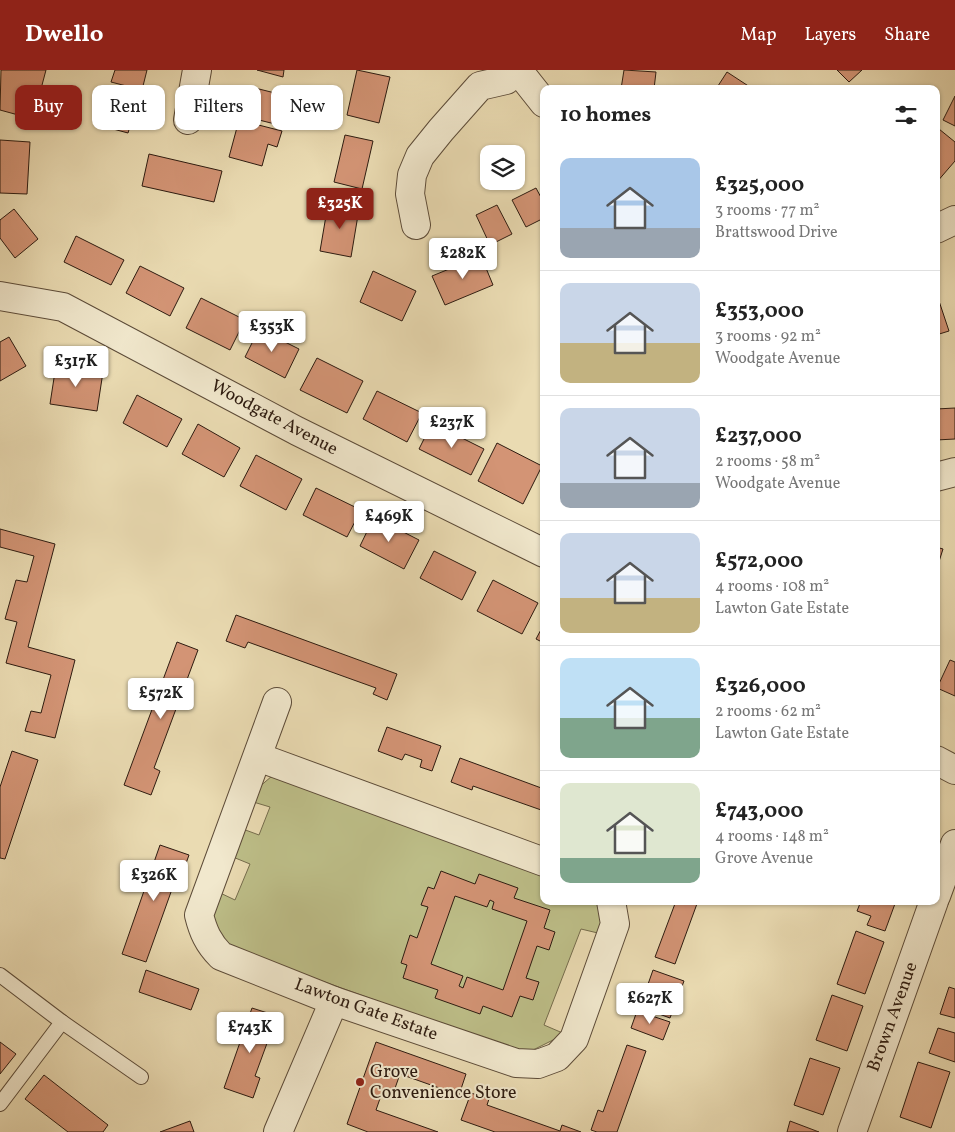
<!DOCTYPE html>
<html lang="en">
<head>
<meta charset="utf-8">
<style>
  body { margin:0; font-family:Vollkorn,serif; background:#f2f2f2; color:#222; height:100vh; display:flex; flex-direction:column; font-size:19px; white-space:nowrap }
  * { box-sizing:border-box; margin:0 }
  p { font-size:16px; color:#767676 }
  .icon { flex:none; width:28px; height:28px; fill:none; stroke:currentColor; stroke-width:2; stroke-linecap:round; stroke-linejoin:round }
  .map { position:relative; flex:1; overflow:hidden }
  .side { position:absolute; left:540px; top:15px; width:400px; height:820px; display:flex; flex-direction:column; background:#fff; border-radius:10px; box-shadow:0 1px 4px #0004 }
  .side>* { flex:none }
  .hud { position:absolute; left:15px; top:15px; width:450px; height:45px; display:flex; gap:10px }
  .tools { position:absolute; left:480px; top:75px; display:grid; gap:10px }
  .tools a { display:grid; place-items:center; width:45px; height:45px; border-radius:10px; background:#fff; box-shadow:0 1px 4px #0004; font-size:25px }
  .price { position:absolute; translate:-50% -42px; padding:0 11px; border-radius:5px; background:#fff; color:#222; font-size:16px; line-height:32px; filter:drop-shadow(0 1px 2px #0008) }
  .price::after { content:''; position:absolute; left:50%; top:30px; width:15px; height:11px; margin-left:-8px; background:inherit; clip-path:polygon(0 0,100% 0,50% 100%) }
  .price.active { background:#8f2418; color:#fff }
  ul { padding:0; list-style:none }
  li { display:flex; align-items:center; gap:15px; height:125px; padding:0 20px }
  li+li { border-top:1px solid #e0e0e0 }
  li span { display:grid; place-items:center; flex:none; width:140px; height:100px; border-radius:10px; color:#555 }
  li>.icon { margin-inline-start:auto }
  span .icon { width:60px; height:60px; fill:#fffc; stroke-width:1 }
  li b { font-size:21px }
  h2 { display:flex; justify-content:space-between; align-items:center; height:60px; padding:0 20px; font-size:21px }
  .chip { padding:0 18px; border-radius:10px; background:#fff; box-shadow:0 1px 4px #0004; font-size:18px; line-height:45px }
  .chip.active { background:#8f2418; color:#fff }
  header { display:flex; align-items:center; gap:30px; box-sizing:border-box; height:70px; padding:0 25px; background:#8f2418; color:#fff }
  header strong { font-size:24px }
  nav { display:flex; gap:28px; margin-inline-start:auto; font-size:18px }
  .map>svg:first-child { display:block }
</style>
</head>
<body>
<header>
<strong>Dwello</strong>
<nav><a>Map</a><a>Layers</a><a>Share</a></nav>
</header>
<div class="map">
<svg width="955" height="1062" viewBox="0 0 955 1062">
  <rect width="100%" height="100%" fill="#eadbb2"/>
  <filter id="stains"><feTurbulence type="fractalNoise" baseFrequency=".004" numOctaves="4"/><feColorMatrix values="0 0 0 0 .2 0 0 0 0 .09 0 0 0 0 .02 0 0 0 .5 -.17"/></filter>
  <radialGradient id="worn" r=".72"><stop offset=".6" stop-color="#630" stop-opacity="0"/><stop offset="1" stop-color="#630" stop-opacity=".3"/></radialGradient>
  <path fill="#bdbe88" stroke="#756c4c" d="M272,706L544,799V831H601L602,864L581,859L544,955L565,964L529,982L502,976L225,876L210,843L216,821L235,830L250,794L228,785L240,758L259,765L270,737L250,731L258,718Z"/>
  <g fill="#d39475" stroke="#2d1b10" fill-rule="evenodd">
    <path d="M1,0H46L33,49L0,40Z"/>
    <path d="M115,0H147L142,20L111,12Z"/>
    <path d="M257,0H284L283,7Z"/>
    <path d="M357,0L390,7L379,53L347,45Z"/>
    <path d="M624,0L656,2L654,19H621Z"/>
    <path d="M837,0H862L849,12Z"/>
    <path d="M727,2L753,19H716Z"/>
    <path d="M247,16L283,25L275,54L239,45Z"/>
    <path d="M111,19L139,26L128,63L102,56Z"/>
    <path d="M955,26V56L943,50Z"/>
    <path d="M239,50L282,61L277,77L268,74L262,96L229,87Z"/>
    <path d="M939,59L955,72V91L936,113V63Z"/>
    <path d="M345,65L373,71L362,119L334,112Z"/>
    <path d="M0,70L30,72L27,124L0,123Z"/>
    <path d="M149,84L222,101L214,132L142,116Z"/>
    <path d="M536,118L544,133V148L526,157L512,130Z"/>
    <path d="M328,134L359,139L351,187L320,181Z"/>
    <path d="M497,135L512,164L490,175L476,145Z"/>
    <path d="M14,139L38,169L15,188L0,168V150Z"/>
    <path d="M76,166L124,190L111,215L64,192Z"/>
    <path d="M481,186L493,215L445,235L432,206Z"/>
    <path d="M140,196L184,218L170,246L126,223Z"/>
    <path d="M373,201L416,221L402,251L360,232Z"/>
    <path d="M201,228L245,250L230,280L186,258Z"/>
    <path d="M936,228H938L949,261L936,265Z"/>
    <path d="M259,259L299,279L285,308L245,287Z"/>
    <path d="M9,267L26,296L0,311V272Z"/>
    <path d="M317,288L363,311L347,343L300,320Z"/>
    <path d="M56,295L103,302L97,341L50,334Z"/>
    <path d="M377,321L422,343L407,372L363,349Z"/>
    <path d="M137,325L182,349L167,377L123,353Z"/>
    <path d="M955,338V369L936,370V339Z"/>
    <path d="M432,353L484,379L471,405L419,379Z"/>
    <path d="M198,354L240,378L224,407L182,384Z"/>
    <path d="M497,373L542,396L523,434L478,411Z"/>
    <path d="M256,385L302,409L286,440L240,416Z"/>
    <path d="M316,418L361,440L347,467L303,445Z"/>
    <path d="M374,447L419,470L404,499L360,476Z"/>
    <path d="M0,459L55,474L28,577L75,590L55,668L25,661L31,641L41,643L51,605L6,593L17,552L5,549L16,510L27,512L34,486L0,477Z"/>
    <path d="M936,477L943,479L936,501Z"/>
    <path d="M434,481L476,502L462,530L420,508Z"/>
    <path d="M493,510L538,533L522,564L477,541Z"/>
    <path d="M236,545L397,604L387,630L373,624L376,618L248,572L245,578L226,571Z"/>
    <path d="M544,554V573L536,569Z"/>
    <path d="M177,572L198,580L154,698L160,701L151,725L124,715Z"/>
    <path d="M950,590L955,592V626L937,618Z"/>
    <path d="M387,657L441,676L432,701L420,697L422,690L405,684L402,690L378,681Z"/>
    <path d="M12,681L38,690L5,789L0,788V717Z"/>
    <path d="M460,688L544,719V741L473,716L472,720L451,712Z"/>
    <path d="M160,775L189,785L180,810L176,808L146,892L122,884Z"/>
    <path d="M441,801L475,814L479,804L518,818L514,828L550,840L544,858L555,862L549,880L537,876L526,908L539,912L533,930L520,926L512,947L483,936L480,944L435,928L438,920L403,908L407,895L401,893L410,865L417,868L428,837L421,835L428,817L434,819ZM455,826L487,837L490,830L494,832L492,839L527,851L503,920L467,907L463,918L459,916L463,906L431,894Z"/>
    <path d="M676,831H698L675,894L655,887Z"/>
    <path d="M861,831H896L885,861L867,855L871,846L857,841Z"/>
    <path d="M856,861L884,872L865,924L837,914Z"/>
    <path d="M146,900L199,919L191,940L139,922Z"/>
    <path d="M653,900L684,911L670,948L640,937Z"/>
    <path d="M949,917L955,919V948L940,944Z"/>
    <path d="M832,925L863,936L847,981L816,970Z"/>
    <path d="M252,938L277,946L255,1006L260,1008L253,1028L224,1018Z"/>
    <path d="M637,941L670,952L663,970L631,958Z"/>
    <path d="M938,958L955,963V992L929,983Z"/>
    <path d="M0,972L16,984L0,1004Z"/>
    <path d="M376,972L466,1004L459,1025L400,1004L393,1024L383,1020L376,1040L438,1062H368L347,1054Z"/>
    <path d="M627,975L646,981L617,1062H597L591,1060L598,1040L603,1042Z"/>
    <path d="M810,988L840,998L823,1045L794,1035Z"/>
    <path d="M918,992L950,1002L931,1058L900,1047Z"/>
    <path d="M44,1005L108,1055L103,1062H68L25,1029Z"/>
    <path d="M471,1023L489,1029L487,1035L560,1061L562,1055L581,1062H495L461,1050Z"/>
    <path d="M190,1051L194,1062H160Z"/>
    <path d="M790,1051L819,1062H787Z"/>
  </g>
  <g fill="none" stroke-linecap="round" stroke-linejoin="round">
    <g stroke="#5c4b38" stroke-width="16">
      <g id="lane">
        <path d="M0,905L62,952L141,1007"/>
        <path d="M0,1034L62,952"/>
      </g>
    </g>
    <g stroke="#5c4b38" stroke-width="30">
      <g id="street">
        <path d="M525,9L544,33"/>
        <path d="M188,50L197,0"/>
        <path d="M416,155L410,124L412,105L420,86L441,60L480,16L506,10"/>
        <path d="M936,159L955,150"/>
        <path d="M0,226L63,237L297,361L544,483"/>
        <path d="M936,407L955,402"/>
        <path d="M277,632L199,845C203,861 208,873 221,886L334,931L516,993L538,994L557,987L574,969L615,854L611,831"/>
        <path d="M258,687L544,792"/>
        <path d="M936,690L955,700"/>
        <path d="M936,826L955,774"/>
        <path d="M278,1062L334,931"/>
        <path d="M852,1062L934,831"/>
      </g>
    </g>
    <use href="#lane" stroke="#f1e8cd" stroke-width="14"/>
    <use href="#street" stroke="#f1e8cd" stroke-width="28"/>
  </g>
  <circle fill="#8f2418" stroke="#f1e8cd" stroke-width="2" cx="360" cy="1012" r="5"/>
  <g text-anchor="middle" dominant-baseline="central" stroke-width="4" stroke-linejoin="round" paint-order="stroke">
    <g font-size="18" fill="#2d1b10" stroke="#f1e8cd">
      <text transform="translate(274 348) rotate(28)">Woodgate Avenue</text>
      <text transform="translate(366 940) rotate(20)">Lawton Gate Estate</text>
      <text transform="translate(893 947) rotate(-70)">Brown Avenue</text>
    </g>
    <g font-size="18" fill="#2d1b10" stroke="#f1e8cd" text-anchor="start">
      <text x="370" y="1002">Grove<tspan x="370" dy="21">Convenience Store</tspan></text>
    </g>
  </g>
  <rect width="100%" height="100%" filter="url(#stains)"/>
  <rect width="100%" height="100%" fill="url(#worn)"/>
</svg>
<div class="tools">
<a><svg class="icon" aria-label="layers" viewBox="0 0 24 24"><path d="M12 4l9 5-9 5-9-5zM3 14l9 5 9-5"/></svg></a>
</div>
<b class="price active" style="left:340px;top:160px">£325K</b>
<b class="price" style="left:463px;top:210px">£282K</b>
<b class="price" style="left:272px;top:283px">£353K</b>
<b class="price" style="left:76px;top:318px">£317K</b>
<b class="price" style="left:452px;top:379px">£237K</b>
<b class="price" style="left:389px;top:473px">£469K</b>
<b class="price" style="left:161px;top:650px">£572K</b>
<b class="price" style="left:154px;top:832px">£326K</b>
<b class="price" style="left:650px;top:955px">£627K</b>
<b class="price" style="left:250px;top:984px">£743K</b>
<div class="hud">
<a class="chip active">Buy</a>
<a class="chip">Rent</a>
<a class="chip">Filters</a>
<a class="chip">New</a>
</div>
<section class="side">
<h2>10 homes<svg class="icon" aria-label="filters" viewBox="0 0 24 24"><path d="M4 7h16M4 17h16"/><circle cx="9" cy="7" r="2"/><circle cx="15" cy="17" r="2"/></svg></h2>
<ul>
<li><span style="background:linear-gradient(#a9c7e8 70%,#9aa5b1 0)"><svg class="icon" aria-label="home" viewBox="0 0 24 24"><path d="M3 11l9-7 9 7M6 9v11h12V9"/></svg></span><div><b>£325,000</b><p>3 rooms · 77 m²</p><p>Brattswood Drive</p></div></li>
<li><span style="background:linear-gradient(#c9d6e8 60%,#c2b280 0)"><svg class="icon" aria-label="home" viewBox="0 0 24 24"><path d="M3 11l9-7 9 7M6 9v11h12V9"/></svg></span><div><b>£353,000</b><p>3 rooms · 92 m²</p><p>Woodgate Avenue</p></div></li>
<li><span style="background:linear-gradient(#c9d6e8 75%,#9aa5b1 0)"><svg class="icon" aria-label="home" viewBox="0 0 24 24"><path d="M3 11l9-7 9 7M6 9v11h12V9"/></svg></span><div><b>£237,000</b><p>2 rooms · 58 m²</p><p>Woodgate Avenue</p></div></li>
<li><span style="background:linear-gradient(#c9d6e8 65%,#c2b280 0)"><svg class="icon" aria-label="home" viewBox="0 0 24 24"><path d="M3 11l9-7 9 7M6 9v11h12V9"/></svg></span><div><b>£572,000</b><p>4 rooms · 108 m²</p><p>Lawton Gate Estate</p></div></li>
<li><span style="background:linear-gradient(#bfe0f5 60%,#7fa58c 0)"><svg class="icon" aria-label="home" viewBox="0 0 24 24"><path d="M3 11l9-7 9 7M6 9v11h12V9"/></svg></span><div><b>£326,000</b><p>2 rooms · 62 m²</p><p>Lawton Gate Estate</p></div></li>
<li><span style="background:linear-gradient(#dfe7d0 75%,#7fa58c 0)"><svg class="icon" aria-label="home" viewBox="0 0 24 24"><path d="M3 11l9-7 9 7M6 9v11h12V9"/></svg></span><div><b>£743,000</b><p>4 rooms · 148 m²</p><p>Grove Avenue</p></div></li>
</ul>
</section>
</div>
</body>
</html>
